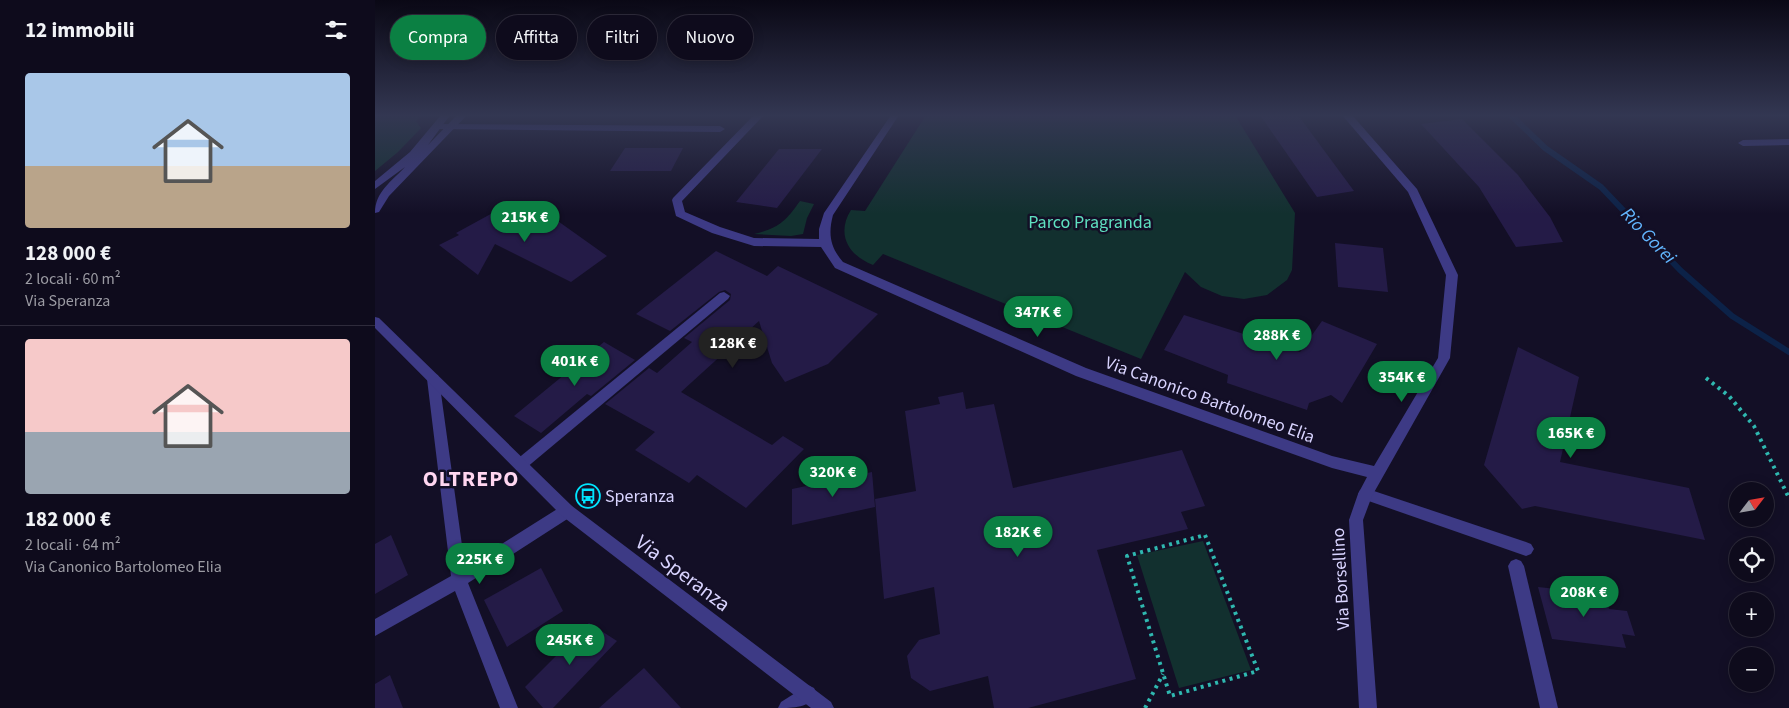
<!DOCTYPE html>
<html lang="it">
<head>
<meta charset="utf-8">
<style>
  body { margin:0; font-family:"Source Sans 3",sans-serif; background:#171425; color:#f1f3f6; height:100vh; display:flex; flex-direction:column; font-size:19px; white-space:nowrap }
  * { box-sizing:border-box; margin:0 }
  p { font-size:16px; color:#9b9ba3 }
  .icon { flex:none; width:28px; height:28px; fill:none; stroke:currentColor; stroke-width:2; stroke-linecap:round; stroke-linejoin:round }
  .map { position:relative; flex:1; overflow:hidden }
  .details { display:flex; flex-direction:column; background:#0e0b1c; width:375px }
  .details>* { flex:none }
  .banner { position:absolute; left:15px; top:15px; width:475px; height:45px; display:flex; gap:10px }
  .needle { width:32px; rotate:59deg }
  .fabs { position:absolute; left:1354px; top:482px; display:grid; gap:10px }
  .fabs a { display:grid; place-items:center; width:45px; height:45px; border-radius:50%; background:#0e0b1c; box-shadow:0 2px 12px #0003,0 0 0 1px #2e2b3b; font-size:25px }
  .price { position:absolute; translate:-50% -42px; padding:0 11px; border-radius:18px; background:#0b8043; color:#fff; font-size:16px; line-height:32px; filter:drop-shadow(0 1px 2px #0008) }
  .price::after { content:''; position:absolute; left:50%; top:30px; width:15px; height:11px; margin-left:-8px; background:inherit; clip-path:polygon(0 0,100% 0,50% 100%) }
  .price.current { background:#222; color:#fff }
  ul { padding:0; list-style:none }
  li { display:grid; align-content:center; gap:10px; height:265px; padding:0 25px }
  li+li { border-top:1px solid #2e2b3b }
  li span { display:grid; place-items:center; height:155px; border-radius:5px; color:#555 }
  li>.icon { margin-inline-start:auto }
  span .icon { width:90px; height:90px; fill:#fffc; stroke-width:1 }
  li b { font-size:21px }
  h2 { display:flex; justify-content:space-between; align-items:center; height:60px; padding:0 25px; font-size:21px }
  .chip { padding:0 18px; border-radius:22px; background:#0e0b1c; box-shadow:0 2px 12px #0003,0 0 0 1px #2e2b3b; font-size:18px; line-height:45px }
  .chip.current { background:#0b8043; color:#fff }
  main { display:flex; flex:1; min-height:0 }
  .map>svg:first-child { display:block }
</style>
</head>
<body>
<main>
<section class="details">
<h2>12 immobili<svg class="icon" aria-label="filters" viewBox="0 0 24 24"><path d="M4 7h16M4 17h16"/><circle cx="9" cy="7" r="2"/><circle cx="15" cy="17" r="2"/></svg></h2>
<ul>
<li><span style="background:linear-gradient(#a9c7e8 60%,#b9a48a 0)"><svg class="icon" aria-label="home" viewBox="0 0 24 24"><path d="M3 11l9-7 9 7M6 9v11h12V9"/></svg></span><div><b>128 000 €</b><p>2 locali · 60 m²</p><p>Via Speranza</p></div></li>
<li><span style="background:linear-gradient(#f6c9c9 60%,#9aa5b1 0)"><svg class="icon" aria-label="home" viewBox="0 0 24 24"><path d="M3 11l9-7 9 7M6 9v11h12V9"/></svg></span><div><b>182 000 €</b><p>2 locali · 64 m²</p><p>Via Canonico Bartolomeo Elia</p></div></li>
</ul>
</section>
<div class="map">
<svg width="1414" height="708" viewBox="0 0 1414 708">
  <rect width="100%" height="100%" fill="#130f26"/>
  <g fill="#12302f">
    <path d="M0,115H47L41,121L46,128L23,152L0,171Z"/>
    <path d="M551,115H860L920,213L917,270L912,280L892,295L869,299L847,296L826,287L810,272L766,359L508,254L498,265C473,255 461,234 476,210L490,211Z"/>
    <path d="M425,201L439,204L432,218L428,234L416,236L379,234C404,228 410,222 425,201Z"/>
    <path d="M828,541L876,670L804,688L762,555Z"/>
  </g>
  <g fill="none" stroke-linecap="round" stroke-linejoin="round">
    <path stroke="#0c2248" stroke-width="6" d="M1136,115L1170,148L1226,187L1305,270L1357,316L1414,352"/>
  </g>
  <g fill="#241b47">
    <path d="M885,115H923L979,191L942,197Z"/>
    <path d="M1087,119L1143,175L1175,217L1188,242L1141,247L1104,187L1046,124Z"/>
    <path d="M250,148H308L296,171H235Z"/>
    <path d="M404,149H447L402,208L361,202Z"/>
    <path d="M144,202L174,222L180,219L232,256L196,282L120,244L103,275L64,245L84,235L81,233L123,210L126,212Z"/>
    <path d="M960,243L1008,248L1013,292L963,287Z"/>
    <path d="M341,251L392,276L403,266L503,314L453,364L410,382L397,363L384,321L306,392L397,445L408,436L429,449L371,508L322,475L314,483L260,450L280,432L230,404L274,368L282,373L317,342L309,338L355,300L356,294L350,290L344,292L295,331L261,314Z"/>
    <path d="M809,315L925,352L947,321L1002,344L967,403L956,395L934,403L932,410L852,383L853,375L789,350Z"/>
    <path d="M229,342L260,360L216,396L212,394L166,433L139,416Z"/>
    <path d="M1143,347L1204,377L1185,462L1314,488L1330,540L1160,506L1147,509L1109,465Z"/>
    <path d="M588,392L591,409L619,404L638,488L807,450L830,506L806,512L813,529L722,550L761,679L653,708H619L613,676L555,691L536,678L532,656L544,640L565,634L559,587L509,599L500,499L541,491L530,411L565,404L563,397Z"/>
    <path d="M497,472L500,507L417,525V489Z"/>
    <path d="M16,535L33,575L0,594V544Z"/>
    <path d="M166,568L188,611L132,647L109,600Z"/>
    <path d="M1163,587L1230,594L1234,609L1252,611L1260,636L1247,634L1251,648L1177,639Z"/>
    <path d="M214,623L242,641L178,708H168L150,687Z"/>
    <path d="M269,668L306,708H224Z"/>
    <path d="M15,675L28,708H0V684Z"/>
  </g>
  <g fill="none" stroke-linecap="round" stroke-linejoin="round">
    <g stroke="#2fb8b0" stroke-width="4" stroke-dasharray="3 4.5" stroke-linecap="butt">
      <path d="M1331,378L1354,396L1379,426L1414,498"/>
      <path d="M830,535L883,671L795,696L752,556Z"/>
      <path d="M770,708L788,674"/>
    </g>
    <g fill="#3d3a85" fill-rule="evenodd">
      <path d="M1414,139V145L1368,146L1363,143L1368,140Z"/>
      <path d="M990,488L1151,542L1156,544L1159,549L1156,554L1151,556L985,498L983,494L985,490Z"/>
    </g>
    <g fill="#3d3a85" fill-rule="evenodd">
      <path d="M379,115H389L307,201L310,212L345,227L379,238L444,239V229L449,213L516,115H524L458,215C453,234 455,247 468,262L711,368L957,456L999,466L1063,358L1071,275L1033,192L967,115H977L1042,189L1083,275L1075,358L997,496L988,520L1002,708H984L974,520L983,494L992,477L957,468L701,376L460,268L446,247L379,246L337,233L301,216L297,200L298,198Z"/>
      <path d="M62,124L345,126L350,129L345,132L59,129L57,127Z"/>
      <path d="M349,292L355,296L353,299L151,468L146,470L141,468L139,464L141,460L345,293Z"/>
      <path d="M58,374L63,375L64,379L90,567L187,506L192,504L197,506L199,511L197,516L93,583L143,708H125L80,591L0,636V619L76,576L52,379L53,375Z"/>
      <path d="M1141,559L1146,561L1149,566L1183,708H1165L1133,566L1136,561Z"/>
      <path d="M433,685L439,688L442,694C435,708 418,708 403,708L406,702Z"/>
    </g>
    <g fill="#3d3a85" fill-rule="evenodd">
      <path d="M66,115H75L53,145L82,115H92L14,196L4,212L0,213C0,192 16,182 30,167L0,189V181L35,152Z"/>
      <path d="M0,317L4,318L197,506L456,702L459,708H436L187,516L0,328Z"/>
    </g>
  </g>
  <linearGradient id="sky" x2="0" y2="1"><stop stop-color="#0a0815"/><stop offset="0.54" stop-color="#333752"/><stop offset="1" stop-color="#333752" stop-opacity="0"/></linearGradient>
  <rect width="1414" height="214" fill="url(#sky)"/>
  <defs>
    <g id="bus-ring" transform="scale(1.25)"><circle r="9.5" fill="#130f26" stroke="#00e5ff" stroke-width="1.5"/><path d="M-5-6H5V4H4V6H2V4H-2V6H-4V4H-5ZM-3.5-4V0h7V-4ZM-3.5 1.2v1.5H-2V1.2ZM2 1.2v1.5H3.5V1.2Z" fill="#00e5ff"/></g>
  </defs>
  <g fill-rule="evenodd">
    <use href="#bus-ring" x="213" y="496"/>
  </g>
  <g text-anchor="middle" dominant-baseline="central" stroke-width="5" stroke-linejoin="round" paint-order="stroke">
    <g font-size="18" fill="#5fe0c0" stroke="#130f26">
      <text x="715" y="222">Parco Pragranda</text>
    </g>
    <g font-size="18" fill="#d9d4ff" stroke="#130f26">
      <text transform="translate(835 400) rotate(20)">Via Canonico Bartolomeo Elia</text>
      <text transform="translate(966 579) rotate(-93)">Via Borsellino</text>
    </g>
    <g font-size="18" fill="#d9d4ff" stroke="#130f26" text-anchor="start">
      <text x="230" y="496">Speranza</text>
    </g>
    <g font-size="19" font-style="italic" fill="#62b6ff" stroke="#130f26">
      <text transform="translate(1273 236) rotate(46)">Rio Gorei</text>
    </g>
    <g font-size="21" fill="#d9d4ff" stroke="#130f26">
      <text transform="translate(308 573) rotate(37)">Via Speranza</text>
    </g>
    <g font-size="22" font-weight="bold" letter-spacing="1" fill="#ffd6f0" stroke="#130f26">
      <text x="96" y="479">OLTREPO</text>
    </g>
  </g>
</svg>
<div class="fabs">
<a><svg class="needle" viewBox="-14 -14 28 28"><path d="M0-13l5 13h-10z" fill="#e53935"/><path d="M0 13l5-13h-10z" fill="#9b9ba3"/></svg></a>
<a><svg class="icon" aria-label="locate" viewBox="0 0 24 24"><circle cx="12" cy="12" r="6"/><path d="M12 2v4M12 18v4M2 12h4M18 12h4"/></svg></a>
<a>+</a>
<a>−</a>
</div>
<b class="price" style="left:150px;top:243px">215K €</b>
<b class="price" style="left:663px;top:338px">347K €</b>
<b class="price" style="left:902px;top:361px">288K €</b>
<b class="price current" style="left:358px;top:369px">128K €</b>
<b class="price" style="left:200px;top:387px">401K €</b>
<b class="price" style="left:1027px;top:403px">354K €</b>
<b class="price" style="left:1196px;top:459px">165K €</b>
<b class="price" style="left:458px;top:498px">320K €</b>
<b class="price" style="left:643px;top:558px">182K €</b>
<b class="price" style="left:105px;top:585px">225K €</b>
<b class="price" style="left:1209px;top:618px">208K €</b>
<b class="price" style="left:195px;top:666px">245K €</b>
<div class="banner">
<a class="chip current">Compra</a>
<a class="chip">Affitta</a>
<a class="chip">Filtri</a>
<a class="chip">Nuovo</a>
</div>
</div>
</main>
</body>
</html>
